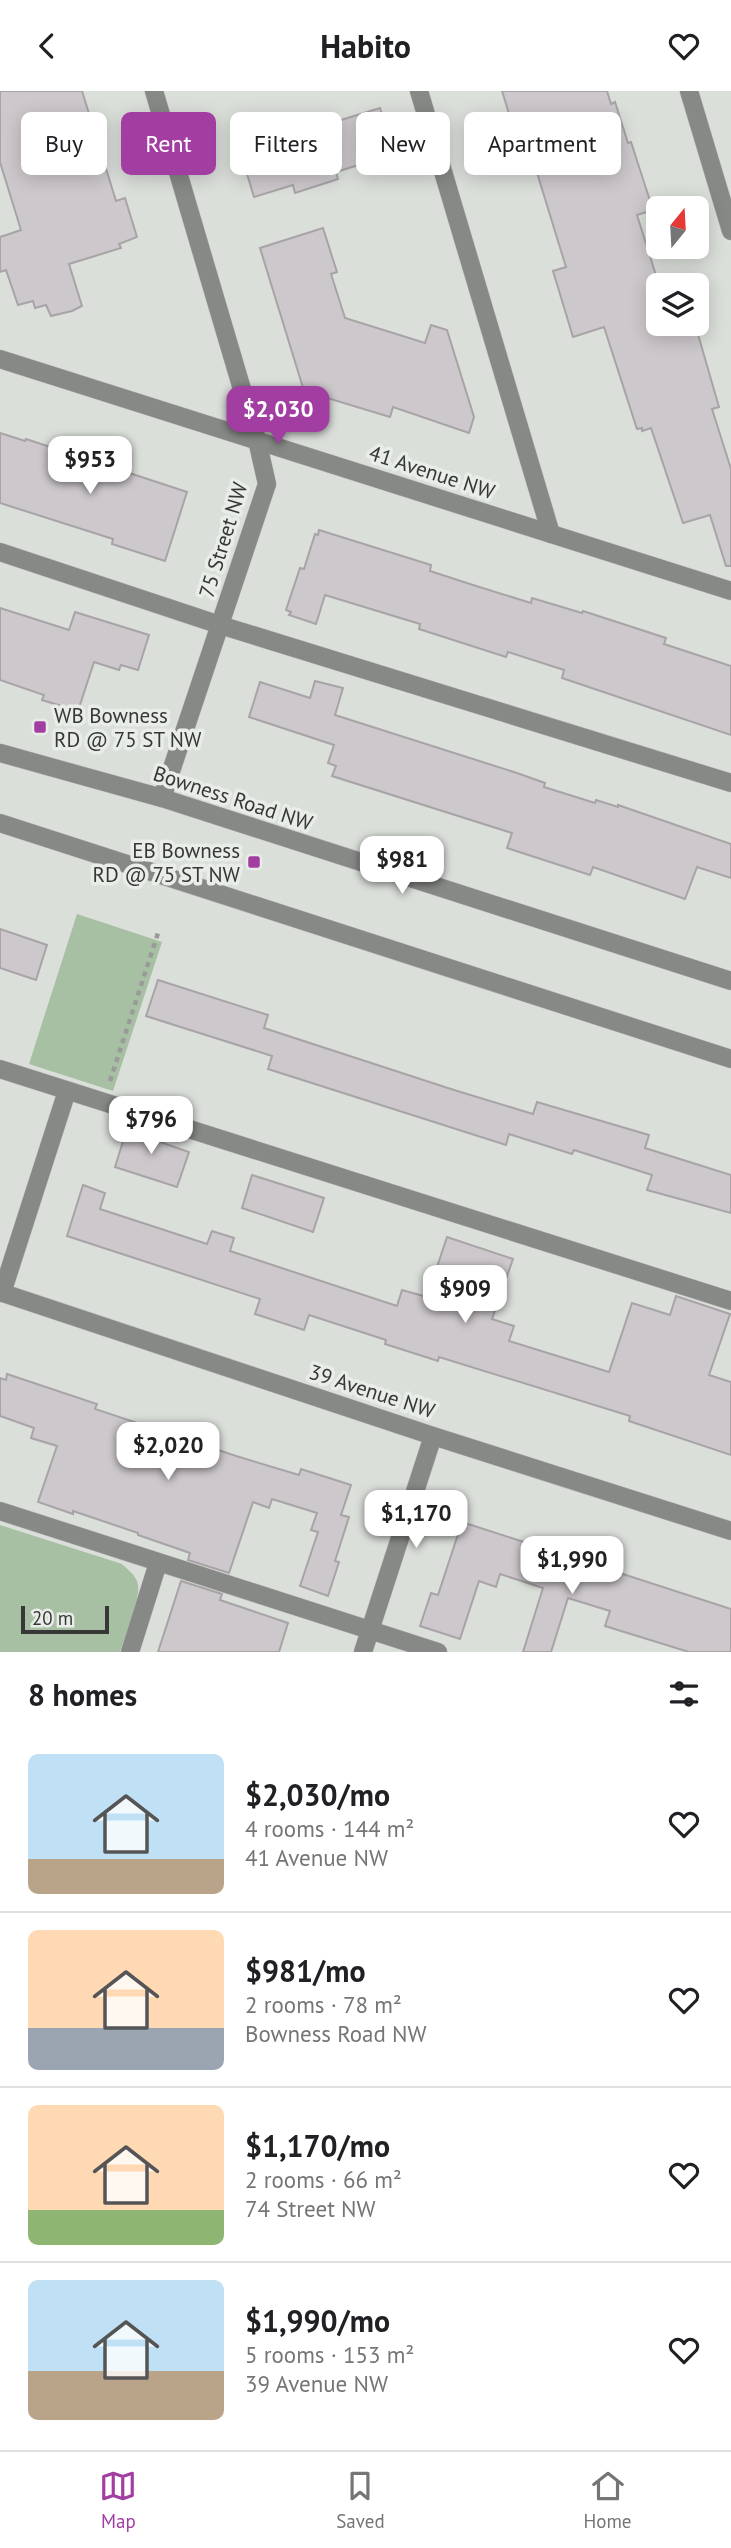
<!DOCTYPE html>
<html lang="en">
<head>
<meta charset="utf-8">
<style>
  body { margin:0; font-family:"PT Sans",sans-serif; background:#f2f2f2; color:#202124; height:100vh; display:flex; flex-direction:column; font-size:26px; white-space:nowrap }
  * { box-sizing:border-box; margin:0 }
  p { font-size:23px; color:#757577 }
  .icon { flex:none; width:38px; height:38px; fill:none; stroke:currentColor; stroke-width:2; stroke-linecap:round; stroke-linejoin:round }
  .map { position:relative; height:1561px; overflow:hidden }
  .sheet { display:flex; flex-direction:column; background:#fff; flex:1 }
  .sheet>* { flex:none }
  .hud { position:absolute; left:21px; top:21px; width:690px; height:63px; display:flex; gap:14px }
  .needle { width:46px; rotate:18deg }
  .buttons { position:absolute; left:646px; top:105px; display:grid; gap:14px }
  .buttons a { display:grid; place-items:center; width:63px; height:63px; border-radius:10px; background:#fff; box-shadow:0 4px 18px #0003; font-size:35px }
  .scale { position:absolute; left:21px; bottom:18px; width:88px; box-sizing:border-box; padding-left:7px; border:4px solid #363836; border-top:0; font-size:19px; line-height:24px; white-space:nowrap; color:#363836; -webkit-text-stroke:5px #e8ede8; paint-order:stroke }
  .price { position:absolute; translate:-50% -60px; padding:0 16px; border-radius:14px; background:#fff; color:#222; font-size:23px; line-height:46px; filter:drop-shadow(0 2px 4px #0008) }
  .price::after { content:''; position:absolute; left:50%; top:42px; width:21px; height:16px; margin-left:-10px; background:inherit; clip-path:polygon(0 0,100% 0,50% 100%) }
  .price.current { background:#a23da2; color:#fff }
  ul { padding:0; list-style:none }
  li { display:flex; align-items:center; gap:21px; height:175px; padding:0 28px }
  li+li { border-top:2px solid #e0e0e0 }
  li span { display:grid; place-items:center; flex:none; width:196px; height:140px; border-radius:10px; color:#555 }
  li>.icon { margin-inline-start:auto }
  span .icon { width:84px; height:84px; fill:#fffc; stroke-width:1 }
  li b { font-size:30px }
  h2 { display:flex; justify-content:space-between; align-items:center; height:84px; padding:0 28px; font-size:30px }
  .tag { padding:0 24px; border-radius:10px; background:#fff; box-shadow:0 4px 18px #0003; font-size:24px; line-height:63px }
  .tag.current { background:#a23da2; color:#fff }
  header { display:flex; justify-content:space-between; align-items:center; height:91px; padding:0 28px; background:#fff; font-size:32px; font-weight:700 }
  .menu { display:flex; justify-content:space-around; align-items:center; height:98px; border-top:2px solid #e0e0e0; background:#fff; font-size:19px; color:#757577 }
  .menu a { display:grid; justify-items:center; gap:4px }
  .menu .current { color:#a23da2 }
  .map>svg:first-child { display:block }
</style>
</head>
<body>
<header><svg class="icon" aria-label="back" viewBox="0 0 24 24"><path d="M15 5l-7 7 7 7"/></svg>Habito<svg class="icon" aria-label="heart" viewBox="0 0 24 24"><path d="M12 20l-8-8c-3-5 5-10 8-4 3-6 11-1 8 4z"/></svg></header>
<div class="map">
<svg width="731" height="1561" viewBox="0 0 731 1561">
  <rect width="100%" height="100%" fill="#dbdfda"/>
  <g fill="#a7bfa3">
    <path d="M77,823L162,851L113,1000L29,973Z"/>
    <path d="M0,1434L122,1473C127,1478 134,1483 137,1490C143,1504 125,1545 120,1561H0Z"/>
  </g>
  <g fill="#cdc8cc" stroke="#a8a3a7" stroke-width="2">
    <path d="M0,0H82L116,110L125,107L137,146L119,153L121,157L69,173L82,215L72,220L51,225L46,214L35,217L33,210L18,214L6,179L0,181V146L21,139L0,71Z"/>
    <path d="M502,0H607L611,13L615,11L628,52L631,51L653,119L637,124L659,194L658,233H695L719,316L712,318L731,378V475H726L710,424L683,432L651,337L642,340V337L637,338L604,236L573,246L553,180L566,176L530,59L520,58Z"/>
    <path d="M380,17L394,63L336,81L338,88L295,102L293,94L254,106L240,60Z"/>
    <path d="M323,137L337,181L331,183L345,227L425,252L431,234L447,239L474,326L469,342L393,316L390,326L304,300L260,157Z"/>
    <path d="M0,342L25,350L26,348L187,401L165,470L112,453L113,448L0,412Z"/>
    <path d="M319,439L431,474L430,480L473,494L531,512L532,507L582,522L583,520L666,547L664,553L731,575V644L562,587L564,579L508,561L506,566L419,538L420,533L325,504L316,533L289,524L291,521L286,519L300,477L304,478L315,443L318,444Z"/>
    <path d="M0,517L69,539L75,521L149,544L138,579L121,574L119,579L94,571L78,620L42,609L44,604L0,589Z"/>
    <path d="M315,590L343,597L335,624L517,682L545,692L544,696L595,712L596,709L618,716V714L731,753V787L697,776L685,808L593,776L590,784L507,757L512,742L332,685L336,675L328,672L334,654L249,626L260,591L310,607Z"/>
    <path d="M0,838L47,854L36,889L0,877Z"/>
    <path d="M158,889L268,924L264,937L454,999L533,1023L537,1011L649,1044L645,1057L731,1084V1122L647,1099L652,1084L574,1059L572,1063L509,1043L506,1054L268,978L272,965L146,925Z"/>
    <path d="M129,1031L163,1042L160,1051L189,1061L177,1096L115,1076Z"/>
    <path d="M252,1084L324,1107L313,1141L242,1117Z"/>
    <path d="M83,1094L105,1102L100,1118L207,1153L212,1140L234,1147L230,1160L397,1215L402,1199L427,1206L447,1146L513,1168L492,1228L514,1235L509,1250L609,1281L632,1212L670,1224L676,1205L730,1223L709,1284L731,1291V1364L629,1330L630,1325L439,1266L438,1270L385,1253L386,1249L309,1224L304,1239L255,1223L260,1208L67,1145Z"/>
    <path d="M7,1283L97,1313L95,1318L236,1365L299,1384L301,1378L351,1394L341,1424L349,1426L335,1470L339,1471L328,1505L300,1495L318,1441L311,1439L317,1422L272,1408L269,1417L253,1411L229,1482L188,1469L190,1462L138,1444V1442L73,1420V1423L38,1411L57,1355L31,1347L34,1337L0,1325V1287L6,1289Z"/>
    <path d="M462,1431L731,1518V1561H689L605,1535L610,1520L568,1507L551,1561H523L543,1497L500,1483L496,1496L479,1490L460,1548L420,1535L431,1502L438,1504Z"/>
    <path d="M181,1490L222,1503L220,1509L288,1532L279,1561H158Z"/>
  </g>
  <g fill="none" stroke-linecap="round" stroke-linejoin="round">
    <g stroke="#b7bab6" stroke-width="19">
      <g id="minor">
        <path d="M154,0L257,349L267,393L162,707"/>
        <path d="M419,0L551,443"/>
        <path d="M689,0L731,140"/>
        <path d="M0,268L731,500"/>
        <path d="M0,461L220,534L731,692"/>
        <path d="M0,662L162,707L731,890"/>
        <path d="M0,732L731,968"/>
        <path d="M0,978L731,1210"/>
        <path d="M0,1201L433,1345L731,1440"/>
        <path d="M2,1202L67,1000"/>
        <path d="M0,1420L438,1561"/>
        <path d="M130,1561L158,1472"/>
        <path d="M363,1561L433,1345"/>
      </g>
    </g>
    <path stroke="#989b97" stroke-width="4.5" stroke-dasharray="5 5" stroke-linecap="butt" d="M110,990L159,839"/>
    <use href="#minor" stroke="#878986" stroke-width="18"/>
  </g>
  <g fill="#a23da2" stroke="#e8ede8" stroke-width="2.5">
    <rect x="33" y="629" width="14" height="14" rx="3.5"/>
    <rect x="247" y="764" width="14" height="14" rx="3.5"/>
  </g>
  <g text-anchor="middle" dominant-baseline="central" stroke-width="7" stroke-linejoin="round" paint-order="stroke">
    <g font-size="21" fill="#363836" stroke="#e8ede8">
      <text transform="translate(432 381) rotate(18)">41 Avenue NW</text>
      <text transform="translate(223 449) rotate(-73)">75 Street NW</text>
      <text transform="translate(233 707) rotate(18)">Bowness Road NW</text>
      <text transform="translate(372 1300) rotate(18)">39 Avenue NW</text>
    </g>
    <g font-size="21" fill="#363836" stroke="#e8ede8" text-anchor="start">
      <text x="54" y="624">WB Bowness<tspan x="54" dy="24">RD @ 75 ST NW</tspan></text>
      <text x="240" y="759" text-anchor="end">EB Bowness<tspan x="240" dy="24">RD @ 75 ST NW</tspan></text>
    </g>
  </g>
</svg>
<div class="buttons">
<a><svg class="needle" viewBox="-14 -14 28 28"><path d="M0-13l5 13h-10z" fill="#e53935"/><path d="M0 13l5-13h-10z" fill="#757577"/></svg></a>
<a><svg class="icon" aria-label="layers" viewBox="0 0 24 24"><path d="M12 4l9 5-9 5-9-5zM3 14l9 5 9-5"/></svg></a>
</div>
<div class="scale">20 m</div>
<b class="price current" style="left:278px;top:355px">$2,030</b>
<b class="price" style="left:90px;top:405px">$953</b>
<b class="price" style="left:402px;top:805px">$981</b>
<b class="price" style="left:151px;top:1065px">$796</b>
<b class="price" style="left:465px;top:1234px">$909</b>
<b class="price" style="left:168px;top:1391px">$2,020</b>
<b class="price" style="left:416px;top:1459px">$1,170</b>
<b class="price" style="left:572px;top:1505px">$1,990</b>
<div class="hud">
<a class="tag">Buy</a>
<a class="tag current">Rent</a>
<a class="tag">Filters</a>
<a class="tag">New</a>
<a class="tag">Apartment</a>
</div>
</div>
<section class="sheet">
<h2>8 homes<svg class="icon" aria-label="filters" viewBox="0 0 24 24"><path d="M4 7h16M4 17h16"/><circle cx="9" cy="7" r="2"/><circle cx="15" cy="17" r="2"/></svg></h2>
<ul>
<li><span style="background:linear-gradient(#bfe0f5 75%,#b9a48a 0)"><svg class="icon" aria-label="home" viewBox="0 0 24 24"><path d="M3 11l9-7 9 7M6 9v11h12V9"/></svg></span><div><b>$2,030/mo</b><p>4 rooms · 144 m²</p><p>41 Avenue NW</p></div><svg class="icon" aria-label="heart" viewBox="0 0 24 24"><path d="M12 20l-8-8c-3-5 5-10 8-4 3-6 11-1 8 4z"/></svg></li>
<li><span style="background:linear-gradient(#ffd9b3 70%,#9aa5b1 0)"><svg class="icon" aria-label="home" viewBox="0 0 24 24"><path d="M3 11l9-7 9 7M6 9v11h12V9"/></svg></span><div><b>$981/mo</b><p>2 rooms · 78 m²</p><p>Bowness Road NW</p></div><svg class="icon" aria-label="heart" viewBox="0 0 24 24"><path d="M12 20l-8-8c-3-5 5-10 8-4 3-6 11-1 8 4z"/></svg></li>
<li><span style="background:linear-gradient(#ffd9b3 75%,#8fb573 0)"><svg class="icon" aria-label="home" viewBox="0 0 24 24"><path d="M3 11l9-7 9 7M6 9v11h12V9"/></svg></span><div><b>$1,170/mo</b><p>2 rooms · 66 m²</p><p>74 Street NW</p></div><svg class="icon" aria-label="heart" viewBox="0 0 24 24"><path d="M12 20l-8-8c-3-5 5-10 8-4 3-6 11-1 8 4z"/></svg></li>
<li><span style="background:linear-gradient(#bfe0f5 65%,#b9a48a 0)"><svg class="icon" aria-label="home" viewBox="0 0 24 24"><path d="M3 11l9-7 9 7M6 9v11h12V9"/></svg></span><div><b>$1,990/mo</b><p>5 rooms · 153 m²</p><p>39 Avenue NW</p></div><svg class="icon" aria-label="heart" viewBox="0 0 24 24"><path d="M12 20l-8-8c-3-5 5-10 8-4 3-6 11-1 8 4z"/></svg></li>
</ul>
</section>
<nav class="menu">
<a class="current"><svg class="icon" aria-label="map" viewBox="0 0 24 24"><path d="M3 6l6-2 6 2 6-2v14l-6 2-6-2-6 2zM9 4v14M15 6v14"/></svg>Map</a>
<a><svg class="icon" aria-label="saved" viewBox="0 0 24 24"><path d="M7 4h10v16l-5-4-5 4z"/></svg>Saved</a>
<a><svg class="icon" aria-label="home" viewBox="0 0 24 24"><path d="M3 11l9-7 9 7M6 9v11h12V9"/></svg>Home</a>
</nav>
</body>
</html>
